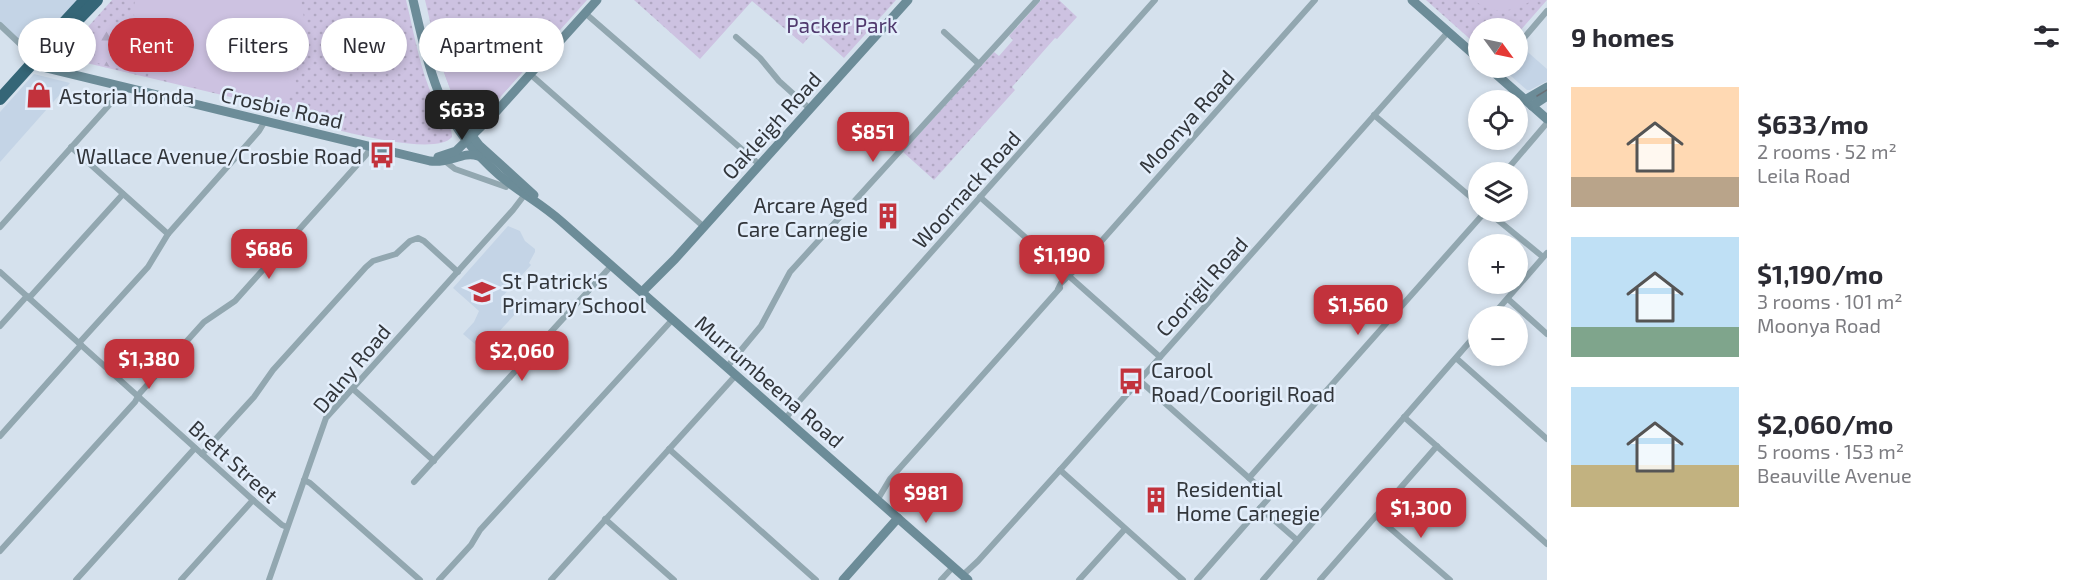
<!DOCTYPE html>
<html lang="en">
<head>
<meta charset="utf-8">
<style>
  body { margin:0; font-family:"Exo 2",sans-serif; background:#f2f2f3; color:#2b2b33; height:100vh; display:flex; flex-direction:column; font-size:22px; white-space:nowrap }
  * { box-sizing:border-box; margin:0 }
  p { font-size:20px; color:#7c7c81 }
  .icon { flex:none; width:33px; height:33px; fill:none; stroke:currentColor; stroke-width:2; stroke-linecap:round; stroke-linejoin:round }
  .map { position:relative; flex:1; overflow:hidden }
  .side { display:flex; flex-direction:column; background:#fff; width:540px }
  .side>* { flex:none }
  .guide { position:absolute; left:18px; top:18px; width:570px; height:54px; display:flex; gap:12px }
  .needle { width:39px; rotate:123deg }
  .tools { position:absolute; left:1468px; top:18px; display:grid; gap:12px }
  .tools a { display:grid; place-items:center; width:60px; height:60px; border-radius:50%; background:#fff; box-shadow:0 3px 9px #0003; font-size:30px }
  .price { position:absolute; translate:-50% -51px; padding:0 14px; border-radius:12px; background:#c2323c; color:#fff; font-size:20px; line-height:39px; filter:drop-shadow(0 2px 3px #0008) }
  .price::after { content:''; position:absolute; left:50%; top:36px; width:18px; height:14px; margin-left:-9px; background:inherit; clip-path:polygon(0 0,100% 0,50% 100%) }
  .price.current { background:#222; color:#fff }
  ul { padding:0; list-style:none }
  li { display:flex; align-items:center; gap:18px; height:150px; padding:0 24px }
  li span { display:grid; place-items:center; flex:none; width:168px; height:120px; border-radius:0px; color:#555 }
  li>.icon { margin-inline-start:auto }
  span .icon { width:72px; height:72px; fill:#fffc; stroke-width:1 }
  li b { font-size:26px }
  h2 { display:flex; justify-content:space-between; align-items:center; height:72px; padding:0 24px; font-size:26px }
  .chip { padding:0 21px; border-radius:27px; background:#fff; box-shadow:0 3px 9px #0003; font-size:21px; line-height:54px }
  .chip.current { background:#c2323c; color:#fff }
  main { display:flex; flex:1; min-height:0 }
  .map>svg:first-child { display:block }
</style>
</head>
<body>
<main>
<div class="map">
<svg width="1547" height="580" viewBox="0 0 1547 580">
  <defs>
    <pattern id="grass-dots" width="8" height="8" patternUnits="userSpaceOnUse" patternTransform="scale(1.5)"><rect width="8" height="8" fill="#cdc2e1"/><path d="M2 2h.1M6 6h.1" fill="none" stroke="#b0a7c2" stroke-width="1.8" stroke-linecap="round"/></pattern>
    <pattern id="forest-firs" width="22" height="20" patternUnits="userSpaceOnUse" patternTransform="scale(1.5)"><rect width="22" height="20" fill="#cdc2e1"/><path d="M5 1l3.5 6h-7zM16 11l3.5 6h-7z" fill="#b0a7c2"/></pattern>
  </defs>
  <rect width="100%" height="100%" fill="#d5e1ed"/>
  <g fill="#c4d4e6">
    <path d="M0,0H77L32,53L0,25Z"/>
    <path d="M1522,47L1547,69V81L1530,90H1527L1503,69L1518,68V52Z"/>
    <path d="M34,74L70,83L0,162V112Z"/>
    <path d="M508,226L520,231L525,241L535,249V252L529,263L531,265L502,297L518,311L482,350L463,334L474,322L479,311L453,288Z"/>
  </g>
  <g fill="url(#grass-dots)">
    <path d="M112,0H406C414,33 420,69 434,100C439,111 453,126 452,137C434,159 323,126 296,119L298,113L61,57Z"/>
    <path d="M425,0H587L474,126L470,125C443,85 436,46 425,0Z"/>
    <path d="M634,0H896L844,58L814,31L803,44L752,1L700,59Z"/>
    <path d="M1041,0H1059L1077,17L1057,39L1055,38L1012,87L1015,90L934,180L903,152L994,52L999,56L1013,40L1009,36Z"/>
    <path d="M1426,0H1547L1518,33V28H1479V47Z"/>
  </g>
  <path fill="url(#forest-firs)" d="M111,22L122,25L128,29L132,49L144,63L142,72C124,69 93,68 82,51C86,45 88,44 93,40C101,33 98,29 111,22Z"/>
  <g fill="#cdc2e1">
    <path d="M135,0H301L306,30L304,46L295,77L297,89L287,94L281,108L148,76L154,58C138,44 131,20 135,0Z"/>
    <path d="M1474,0H1532C1514,13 1492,15 1474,0Z"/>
    <path d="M478,19L501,39L509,31L537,56L474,126L470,125L454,100L440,61Z"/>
  </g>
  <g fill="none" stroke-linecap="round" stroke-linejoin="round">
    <g stroke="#92a7b0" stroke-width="6">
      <path d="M585,13L760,165"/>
      <path d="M0,25L36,59"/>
      <path d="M944,32L979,64"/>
      <path d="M736,37L760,58L779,81L810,109"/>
      <path d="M1518,45L1547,11"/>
      <path d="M530,74L704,227"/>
      <path d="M1374,115L1479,204"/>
      <path d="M71,147L168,234"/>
      <path d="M446,162L455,169L506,187"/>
      <path d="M1505,172L1547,123"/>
      <path d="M980,197L1160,357"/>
      <path d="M1488,212L1543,257"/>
      <path d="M0,227L119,94L123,87"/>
      <path d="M0,272L253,500L282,525L287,527"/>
      <path d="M1058,289L1061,283L1082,263L1315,0"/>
      <path d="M29,298L123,194"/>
      <path d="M1508,299L1547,334"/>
      <path d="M1492,316L1547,253"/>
      <path d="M0,326L27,296"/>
      <path d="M79,343L148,267L168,234L259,131L265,121"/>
      <path d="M1456,358L1547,439"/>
      <path d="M727,367L761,326L790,272L1037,0"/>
      <path d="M1139,380L1267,494L1268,499L1260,508L1297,540"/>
      <path d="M353,389L434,461"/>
      <path d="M1404,417L1547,544"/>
      <path d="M786,418L801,399L1155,0"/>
      <path d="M0,436L81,345"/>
      <path d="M669,449L816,580"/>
      <path d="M202,454L254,397L273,370L366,267L373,261L396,254L410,241L418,238L424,241L458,272"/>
      <path d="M1060,470L1183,580"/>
      <path d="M1249,478L1485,212"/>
      <path d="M304,480L310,483L420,580"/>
      <path d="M414,482L612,265"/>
      <path d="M878,499L890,479L1060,288"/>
      <path d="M1376,516L1450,580"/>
      <path d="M605,519L674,580"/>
      <path d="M0,551L135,402L140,393L204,322L235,301L366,155L371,147"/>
      <path d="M963,575L978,561L1060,470L1448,32"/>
      <path d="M76,580L195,448"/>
      <path d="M181,580L253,500"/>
      <path d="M269,580L326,418L513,210L526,193"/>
      <path d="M439,580L471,545L480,530L673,319"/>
      <path d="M551,580L736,375"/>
      <path d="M941,580L953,567"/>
      <path d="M1079,580L1125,529"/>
      <path d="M1197,580L1260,508"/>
      <path d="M1263,580L1479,331"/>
      <path d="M1320,580L1437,446"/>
    </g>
    <g stroke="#6c8c98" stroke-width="9">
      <path d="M413,0C431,75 438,121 499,175C519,192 542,204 562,222L968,580"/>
      <path d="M1412,0L1479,59"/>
      <path d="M36,59L37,64L42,67L430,161C450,164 462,151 478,156"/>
      <path d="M1489,68L1547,119"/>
      <path d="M1525,100L1547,87"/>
      <path d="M1532,106L1547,96"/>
      <path d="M456,115L479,145L534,195"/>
      <path d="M438,157L456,151L495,113L597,0"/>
      <path d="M642,292L675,259L908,0"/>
      <path d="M843,580L898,518"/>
    </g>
    <g stroke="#356677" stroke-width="12">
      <path d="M60,27L85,0"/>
      <path d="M0,99L46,48L63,35L97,0"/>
    </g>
    <path stroke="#697077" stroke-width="1.5" d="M1537,96L1547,90"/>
  </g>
  <defs>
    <g id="shop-bare" transform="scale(2.07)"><path d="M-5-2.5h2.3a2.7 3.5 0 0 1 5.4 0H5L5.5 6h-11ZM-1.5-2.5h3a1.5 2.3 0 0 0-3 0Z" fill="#c2323c" stroke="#e3eefb" stroke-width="2.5" paint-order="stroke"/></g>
    <g id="bus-bare" transform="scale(2.07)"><path d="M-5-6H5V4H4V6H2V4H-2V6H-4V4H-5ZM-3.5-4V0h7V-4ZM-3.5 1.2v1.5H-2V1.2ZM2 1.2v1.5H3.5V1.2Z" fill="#c2323c" stroke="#e3eefb" stroke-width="2.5" paint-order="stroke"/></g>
    <g id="building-bare" transform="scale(2.07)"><path d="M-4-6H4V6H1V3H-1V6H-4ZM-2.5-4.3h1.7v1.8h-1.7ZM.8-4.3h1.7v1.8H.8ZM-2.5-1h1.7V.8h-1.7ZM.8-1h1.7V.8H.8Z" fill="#c2323c" stroke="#e3eefb" stroke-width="2.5" paint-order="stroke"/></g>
    <g id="school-bare" transform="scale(2.07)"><path d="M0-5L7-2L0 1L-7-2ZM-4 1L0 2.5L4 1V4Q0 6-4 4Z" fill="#c2323c" stroke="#e3eefb" stroke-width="2.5" paint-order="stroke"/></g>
  </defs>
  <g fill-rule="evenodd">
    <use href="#shop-bare" x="39" y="95"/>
    <use href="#bus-bare" x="382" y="155"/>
    <use href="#building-bare" x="888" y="216"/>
    <use href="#school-bare" x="482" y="292"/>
    <use href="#bus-bare" x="1131" y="381"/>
    <use href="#building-bare" x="1156" y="500"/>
  </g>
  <g text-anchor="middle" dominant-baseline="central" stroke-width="5" stroke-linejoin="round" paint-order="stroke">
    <g font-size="21" fill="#50396e" stroke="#e3eefb">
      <text x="842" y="24">Packer Park</text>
    </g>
    <g font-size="21" fill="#32363b" stroke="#e3eefb" text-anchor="start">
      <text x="59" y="95">Astoria Honda</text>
      <text x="362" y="155" text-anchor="end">Wallace Avenue/Crosbie Road</text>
      <text x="868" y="204" text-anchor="end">Arcare Aged<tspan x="868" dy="24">Care Carnegie</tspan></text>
      <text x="502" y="280">St Patrick's<tspan x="502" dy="24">Primary School</tspan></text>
      <text x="1151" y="369">Carool<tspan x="1151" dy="24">Road/Coorigil Road</tspan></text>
      <text x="1176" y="488">Residential<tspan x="1176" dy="24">Home Carnegie</tspan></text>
    </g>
    <g font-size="21" fill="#32363b" stroke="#e3eefb">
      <text transform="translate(282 107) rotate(13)">Crosbie Road</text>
      <text transform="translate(1186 121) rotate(-48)">Moonya Road</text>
      <text transform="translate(771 125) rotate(-48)">Oakleigh Road</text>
      <text transform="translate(966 189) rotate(-48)">Woornack Road</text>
      <text transform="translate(1201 286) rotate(-48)">Coorigil Road</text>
      <text transform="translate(351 368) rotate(-50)">Dalny Road</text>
      <text transform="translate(770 381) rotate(41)">Murrumbeena Road</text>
      <text transform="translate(234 461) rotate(42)">Brett Street</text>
    </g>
  </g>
</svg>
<div class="tools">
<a><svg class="needle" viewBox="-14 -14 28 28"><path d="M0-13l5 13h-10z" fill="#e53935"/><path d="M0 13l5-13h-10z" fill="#7c7c81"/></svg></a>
<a><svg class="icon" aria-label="locate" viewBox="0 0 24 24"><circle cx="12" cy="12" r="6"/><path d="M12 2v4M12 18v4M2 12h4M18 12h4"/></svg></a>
<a><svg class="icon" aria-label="layers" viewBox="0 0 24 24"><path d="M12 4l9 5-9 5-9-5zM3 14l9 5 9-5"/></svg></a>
<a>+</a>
<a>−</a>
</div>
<b class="price current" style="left:462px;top:141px">$633</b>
<b class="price" style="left:873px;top:163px">$851</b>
<b class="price" style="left:269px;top:280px">$686</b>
<b class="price" style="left:1062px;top:286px">$1,190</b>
<b class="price" style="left:1358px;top:336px">$1,560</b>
<b class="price" style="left:522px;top:382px">$2,060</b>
<b class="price" style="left:149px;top:390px">$1,380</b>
<b class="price" style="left:926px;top:524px">$981</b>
<b class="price" style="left:1421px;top:539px">$1,300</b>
<div class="guide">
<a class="chip">Buy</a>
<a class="chip current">Rent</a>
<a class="chip">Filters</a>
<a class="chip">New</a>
<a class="chip">Apartment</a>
</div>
</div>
<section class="side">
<h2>9 homes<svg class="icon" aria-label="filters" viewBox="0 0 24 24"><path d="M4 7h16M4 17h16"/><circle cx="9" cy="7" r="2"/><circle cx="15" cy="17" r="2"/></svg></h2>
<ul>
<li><span style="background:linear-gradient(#ffd9b3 75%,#b9a48a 0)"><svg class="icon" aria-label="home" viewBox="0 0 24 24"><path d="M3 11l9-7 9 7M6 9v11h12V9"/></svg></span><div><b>$633/mo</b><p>2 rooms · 52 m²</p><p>Leila Road</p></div></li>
<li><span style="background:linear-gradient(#bfe0f5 75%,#7fa58c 0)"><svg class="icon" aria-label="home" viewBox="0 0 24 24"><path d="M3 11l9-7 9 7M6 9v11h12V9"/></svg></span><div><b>$1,190/mo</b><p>3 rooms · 101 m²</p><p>Moonya Road</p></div></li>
<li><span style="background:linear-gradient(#bfe0f5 65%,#c2b280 0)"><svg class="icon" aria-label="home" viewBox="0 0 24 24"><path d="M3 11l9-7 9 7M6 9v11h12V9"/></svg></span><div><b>$2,060/mo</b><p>5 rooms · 153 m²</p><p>Beauville Avenue</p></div></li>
</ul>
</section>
</main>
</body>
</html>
